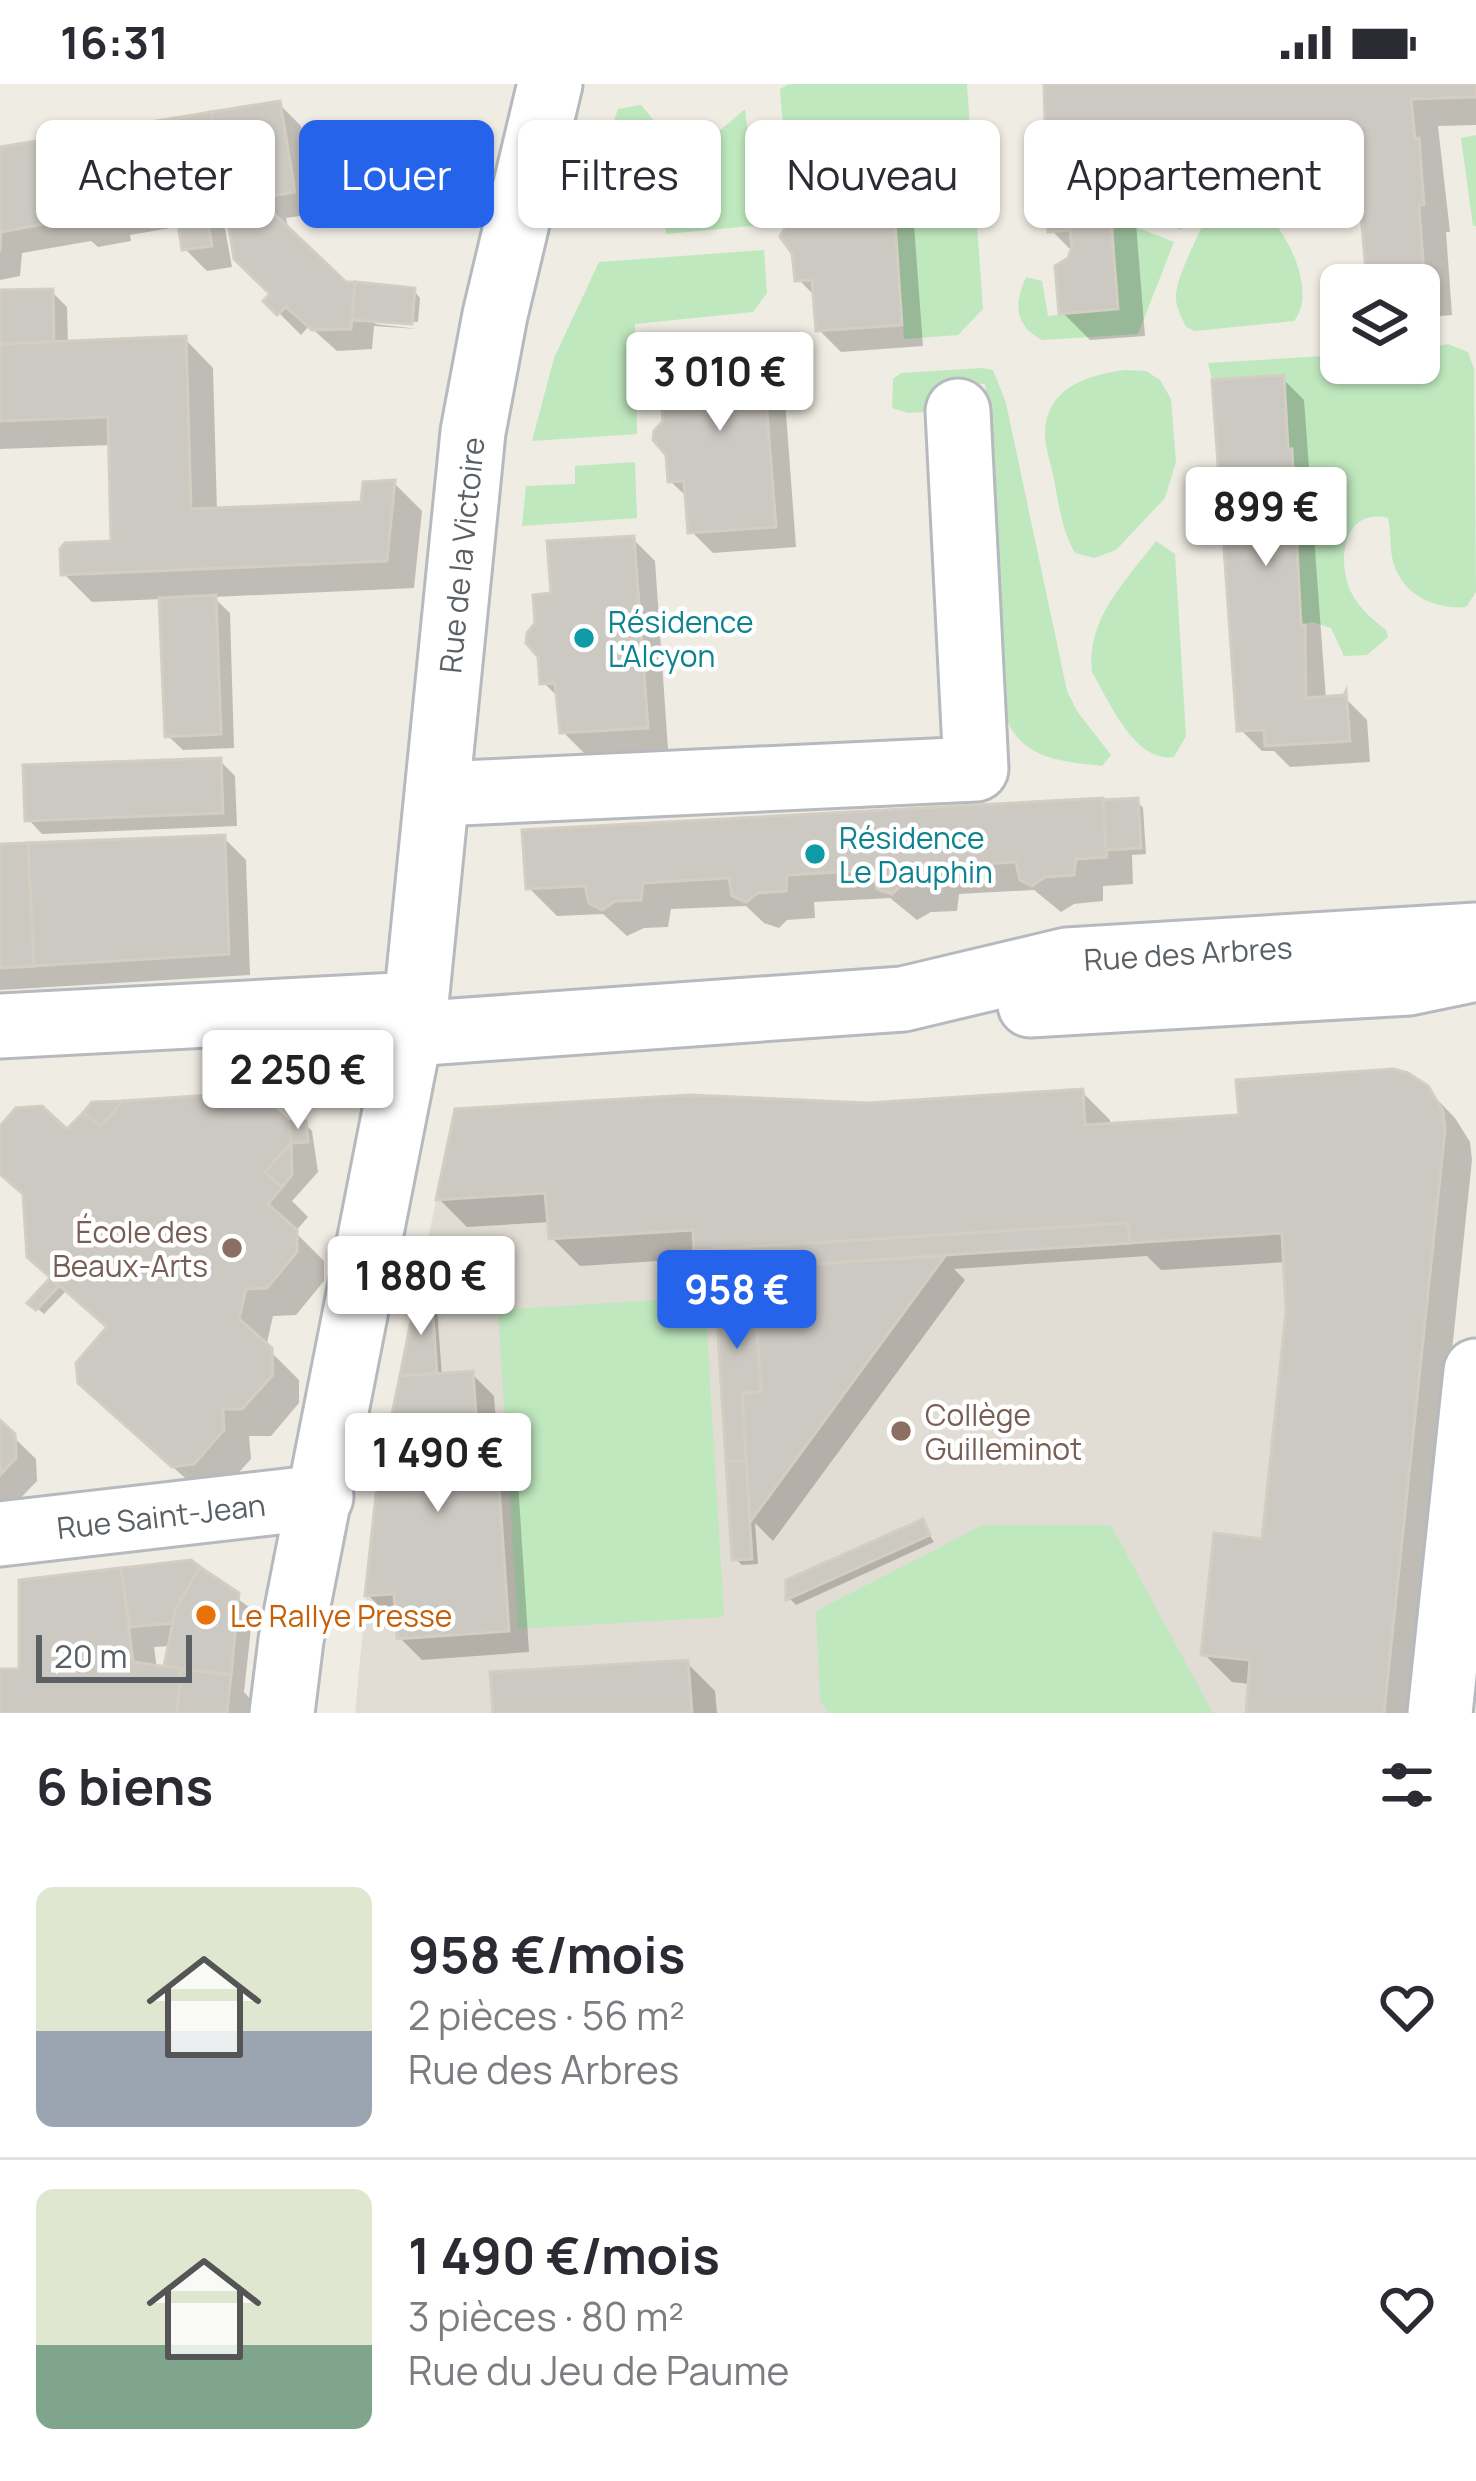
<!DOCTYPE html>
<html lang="fr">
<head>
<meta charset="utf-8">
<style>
  body { margin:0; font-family:Manrope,sans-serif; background:#f2f2f3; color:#2b2b33; height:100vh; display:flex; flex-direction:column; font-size:45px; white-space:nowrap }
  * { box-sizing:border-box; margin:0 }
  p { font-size:39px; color:#7c7c81 }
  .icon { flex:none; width:66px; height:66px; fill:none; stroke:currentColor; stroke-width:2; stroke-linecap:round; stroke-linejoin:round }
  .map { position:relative; height:1629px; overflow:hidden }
  .panel { display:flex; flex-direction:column; background:#fff; flex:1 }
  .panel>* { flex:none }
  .banner { position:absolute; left:36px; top:36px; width:1404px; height:108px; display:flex; gap:24px }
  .controls { position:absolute; left:1320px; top:180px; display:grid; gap:24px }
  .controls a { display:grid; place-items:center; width:120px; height:120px; border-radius:18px; background:#fff; box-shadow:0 3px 9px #0004; font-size:60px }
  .scale { position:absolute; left:36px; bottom:30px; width:156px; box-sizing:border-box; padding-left:12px; border:6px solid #5b6065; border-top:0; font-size:33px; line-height:42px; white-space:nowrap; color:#5b6065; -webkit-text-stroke:9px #fff; paint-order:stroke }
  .price { position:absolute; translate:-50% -102px; padding:0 27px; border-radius:12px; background:#fff; color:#222; font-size:39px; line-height:78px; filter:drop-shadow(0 3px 6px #0008) }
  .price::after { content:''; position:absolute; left:50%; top:72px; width:36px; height:27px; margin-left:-18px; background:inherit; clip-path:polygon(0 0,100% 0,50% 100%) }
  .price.current { background:#2563eb; color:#fff }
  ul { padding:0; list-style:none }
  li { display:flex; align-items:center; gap:36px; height:300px; padding:0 36px }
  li+li { border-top:3px solid #e1e1e2 }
  li span { display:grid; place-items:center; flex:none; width:336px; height:240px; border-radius:18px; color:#555 }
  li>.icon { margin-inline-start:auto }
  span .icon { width:144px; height:144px; fill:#fffc; stroke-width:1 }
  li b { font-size:51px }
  h2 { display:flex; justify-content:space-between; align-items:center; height:144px; padding:0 36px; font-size:51px }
  .tag { padding:0 42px; border-radius:18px; background:#fff; box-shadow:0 3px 9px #0004; font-size:42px; line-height:108px }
  .tag.current { background:#2563eb; color:#fff }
  .status { display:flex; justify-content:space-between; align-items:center; height:84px; padding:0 60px; background:#fff; direction:ltr }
  .status svg { height:33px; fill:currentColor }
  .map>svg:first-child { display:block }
</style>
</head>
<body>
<div class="status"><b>16:31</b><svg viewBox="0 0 49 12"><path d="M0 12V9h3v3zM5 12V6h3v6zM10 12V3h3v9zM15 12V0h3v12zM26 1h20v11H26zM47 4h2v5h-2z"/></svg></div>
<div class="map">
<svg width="1476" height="1629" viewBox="0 0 1476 1629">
  <rect width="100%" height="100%" fill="#efece3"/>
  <path fill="#e1ddd4" d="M1393,985L1408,989L1428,1002L1443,1027L1445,1046L1384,1629H355L377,1402L455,1025L690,1011L868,1019L1083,1005L1086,1041L1238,1032L1236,996Z"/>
  <g fill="#bfe8be">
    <path d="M789,0H967L983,225L958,251L904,255L889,49L802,55L806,107L788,108L780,5Z"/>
    <path d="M641,21L674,61L611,131L582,133L618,25Z"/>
    <path d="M745,25L748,50H764L770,101L759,103L762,141L666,150V131L631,134L670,89Z"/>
    <path d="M1476,51V142H1473L1461,54Z"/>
    <path d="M1188,77L1206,80L1207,88L1181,146L1125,121L1124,87L1128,82Z"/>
    <path d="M1236,113C1275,116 1322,204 1294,237L1195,247L1186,243C1182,234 1176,224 1176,214C1175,194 1199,151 1208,130L1215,121Z"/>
    <path d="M1113,134L1174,158L1138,250L1042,256C1014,241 1014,220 1026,193L1042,197L1048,232L1118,225Z"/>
    <path d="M764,166L767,209L753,228L635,240L637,350L532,357L554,274L599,178Z"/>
    <path d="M1448,260L1468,268L1474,285L1476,508L1466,523C1433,526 1399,509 1392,473C1390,460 1391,448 1388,434C1342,423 1336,480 1352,510C1361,526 1372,535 1386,546L1388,553L1367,571L1344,572L1331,544L1312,538L1301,541L1292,366L1288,365L1284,291L1212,296L1208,279L1341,271V279H1419V266Z"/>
    <path d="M982,284L993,286L1006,319L1067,607L1077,627L1111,671L1102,682C1061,677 1021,676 1005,631L995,385L985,300H938V327L908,329L892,324L893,295L901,289Z"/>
    <path d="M1125,286L1146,287L1160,296L1171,315L1176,378L1165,414L1116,466L1094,474L1075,469C1062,446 1059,422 1054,396C1052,382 1045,364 1045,350C1046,303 1088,291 1125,286Z"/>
    <path d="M635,378L637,434L522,442L526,402L575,400V382Z"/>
    <path d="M1156,457L1175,470L1186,652L1174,673C1135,679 1109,617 1092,588C1086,535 1125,498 1156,457Z"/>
    <path d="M705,1213L724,1533L518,1545L498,1226Z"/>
    <path d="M983,1441H1111L1213,1629H829L820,1617L816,1527Z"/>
  </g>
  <g fill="#0003" fill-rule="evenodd">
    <path d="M1047,0H1476V41L1438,42L1450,148H1446L1452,231L1419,234V201H1370L1359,74L1214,89L1210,84L1132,89L1145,252L1090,256L1062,228L1073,168L1051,146Z"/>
    <path d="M279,20L301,42L315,130L286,134L289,148L345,201L414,207L420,214L418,238L375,234V240L418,245L374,242L372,265L337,267L309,242L301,251L267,217L274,210L230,133L223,134L232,183L207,187L185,165L182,142L130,151L131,157L98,163L91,157L22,169L20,192L0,196V66Z"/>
    <path d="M888,52L909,74L923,262L841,268L819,246L817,214L798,195L793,136L809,110Z"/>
    <path d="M52,208L67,223L68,260L185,255L213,284L217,427L363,421L394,399L422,427L414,504L213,513L230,529L234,664L183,666L168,652L162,515L92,518L64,490L115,460L112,361L0,365V209Z"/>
    <path d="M760,254L782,276L796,463L713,469L691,447L688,414L670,397L681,311Z"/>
    <path d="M1282,294L1304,316L1326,615L1345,614L1367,636L1370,678L1290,683L1274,667H1262L1240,645Z"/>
    <path d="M633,455L655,477L668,665L585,670L563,648L560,615L543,598L554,512Z"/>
    <path d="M220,677L235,692L237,742L42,750L28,735Z"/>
    <path d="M1137,717L1143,724L1146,770L1132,771L1133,800L1103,802V817L1074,820L1061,828L1034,806L959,810L957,827L931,828L917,836L890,814L814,818L815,834L787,836L779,844L764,839L746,822L671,825L668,843L644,844L627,852L603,830L557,832L529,804Z"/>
    <path d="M224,754L246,776L250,891L0,906V763Z"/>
    <path d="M1426,1004L1455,1034L1470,1058L1472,1076L1414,1629H1249L1250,1600L1232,1598L1204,1570L1265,1458L1289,1228L1286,1178L1161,1186L1147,1172L954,1185L965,1196L773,1457L755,1439L758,1480L742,1481L735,1474L717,1185L705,1174L580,1182L552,1154L550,1138L467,1143L439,1115L868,1022L1082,1008L1110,1036V1042L1242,1034Z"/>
    <path d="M305,1040L312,1047L318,1088L292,1117L308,1133L295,1148L324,1177V1197L296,1231L273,1232L266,1263L299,1296V1319L271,1352H249L251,1375L222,1407L203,1410L110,1327V1245L66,1207L44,1230L31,1219L53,1195L27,1113L0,1087V1046L68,1050Z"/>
    <path d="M429,1205L436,1211L442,1292L472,1290L494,1312L499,1379L518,1398L529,1568L422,1576L400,1554L399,1532L390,1533L368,1511Z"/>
    <path d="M0,1340L36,1375L37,1397L7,1428L0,1429Z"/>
    <path d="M922,1439L934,1458L796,1521L789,1514Z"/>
    <path d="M190,1480L253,1526L244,1608L251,1616L250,1629H0V1588H22V1498ZM171,1562L167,1581L173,1587L157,1585L154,1563Z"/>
    <path d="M687,1579L715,1607L717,1629H496Z"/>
  </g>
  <g fill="#ccc8c2" stroke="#d4cdc1" stroke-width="3">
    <path d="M1044,0H1476V13L1411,15L1415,55L1419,54L1424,121H1419L1425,204L1419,205V201H1367L1354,45L1276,50L1277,55L1184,62V57L1105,62L1118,225L1059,230L1055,182L1068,174L1072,163L1070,146L1048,148Z"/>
    <path d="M280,17L295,108L265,113L268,124L346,198H355L351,245L312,246L286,223L277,231L263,217L270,210L234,175L211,28Z"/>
    <path d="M211,28L223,110L203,113L212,162L182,166L175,119L110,129L111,135L73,142L71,135L1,148L0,168V63Z"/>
    <path d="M889,49L902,241L816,247L812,196L795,197L792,169L780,153L790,135L788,108L806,107L801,55Z"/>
    <path d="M355,198L415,204L412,240L352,236Z"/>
    <path d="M53,205L54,258L0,260V206Z"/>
    <path d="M761,251L776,443L688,449L684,397L668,398L666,371L653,356L654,347L663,337L661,310L678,308L674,257Z"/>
    <path d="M186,252L191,425L361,418L363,398L395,396L387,477L61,491L60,465L65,459L111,457L108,333L0,337V260Z"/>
    <path d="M1284,291L1288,365H1292L1301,541H1305L1306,614L1344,611L1346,607L1350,657L1265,662L1264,646L1237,647L1212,296Z"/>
    <path d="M634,452L648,644L560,649L555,599L540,600L538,573L526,559L527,549L535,539L533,511L551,509L547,457Z"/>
    <path d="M216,511L221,650L165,653L159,514Z"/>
    <path d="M221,674L223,729L25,737L23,681Z"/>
    <path d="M1103,714L1107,773L1076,775L1074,791L1045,793L1032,802L1020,796L1016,778L932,783L929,800L902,801L892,810L877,805L873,786L787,791L786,807L758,809L746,818L732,812L729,794L643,799L641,816L615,817L602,826L589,819L585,802L526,805L522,746Z"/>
    <path d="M1138,714L1141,764L1106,766L1103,716Z"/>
    <path d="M225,751L229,870L34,882L28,759Z"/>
    <path d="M28,759L34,882L0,884V760Z"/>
    <path d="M1393,985L1408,989L1428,1002L1443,1027L1445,1046L1384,1629H1246L1250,1576L1201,1571L1214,1449L1262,1455L1286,1228L1282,1149L1130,1159L1128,1139L694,1167L693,1146L549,1155L545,1109L436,1116L455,1025L690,1011L868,1019L1083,1005L1085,1041L1239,1031L1236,996Z"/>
    <path d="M256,1008L289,1038L291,1059L265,1088L282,1103L268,1120L297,1146V1168L267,1204L246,1205L239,1235L272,1264L273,1291L242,1325H223L224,1346L194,1380L172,1383L78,1299L76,1279L107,1243L27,1173L23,1110L0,1090V1042L16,1024L42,1022L67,1045L83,1029L101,1042L123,1017Z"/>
    <path d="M123,1017L101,1042L83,1029L92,1018Z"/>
    <path d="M306,1037L308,1058L291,1059L289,1038Z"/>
    <path d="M291,1059L292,1091L282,1103L265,1088Z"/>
    <path d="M1128,1139L1130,1159L714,1186L713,1165Z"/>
    <path d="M945,1172L750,1438L742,1309L761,1308L753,1184Z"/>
    <path d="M753,1184L761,1308L742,1309L746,1377L726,1378L714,1186Z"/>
    <path d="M50,1194L59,1202L36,1226L27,1219Z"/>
    <path d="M418,1202H431L437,1290L400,1292Z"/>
    <path d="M473,1287L479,1374L497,1373L509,1547L397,1555L394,1510L365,1512L377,1402L400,1292Z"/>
    <path d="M0,1336L15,1350L16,1365V1374L0,1391Z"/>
    <path d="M746,1377L752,1475L732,1476L726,1378Z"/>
    <path d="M923,1435L930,1451L786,1516V1496Z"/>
    <path d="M191,1476L200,1483L176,1524L174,1539L130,1543L121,1484Z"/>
    <path d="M200,1483L239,1509L231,1591L164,1582L176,1524Z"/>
    <path d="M121,1484L133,1578L181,1585L177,1629H0V1585H19V1496Z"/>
    <path d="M688,1576L692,1629H493L490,1588Z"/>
    <path d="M181,1585L231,1591L227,1629H177Z"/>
  </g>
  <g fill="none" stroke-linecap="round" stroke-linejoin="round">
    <g stroke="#b6b9be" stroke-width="69">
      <g id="minor">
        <path d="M439,710L976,685L958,327"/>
        <path d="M1030,921L1409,899L1476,885"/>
        <path d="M0,942L416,920"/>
        <path id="s1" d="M411,950L903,915L1067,876L1476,851"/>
        <path id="s2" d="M0,1450L321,1413"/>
        <path id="s3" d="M282,1629L291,1556L416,920L473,348L495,231L550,0"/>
        <path d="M1440,1629L1476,1287"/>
      </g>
    </g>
    <use href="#minor" stroke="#fff" stroke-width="63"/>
  </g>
  <g fill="#0f9aa8" stroke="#fff" stroke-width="4.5">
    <circle cx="584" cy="554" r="12"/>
    <circle cx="815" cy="770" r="12"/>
  </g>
  <g fill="#8d6e63" stroke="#fff" stroke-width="4.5">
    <circle cx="232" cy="1164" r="12"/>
    <circle cx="901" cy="1347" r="12"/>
  </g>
  <circle fill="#e8710a" stroke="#fff" stroke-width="4.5" cx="206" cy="1531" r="12"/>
  <g text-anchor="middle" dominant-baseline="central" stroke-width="9" stroke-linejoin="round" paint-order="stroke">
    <g font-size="30" fill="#5b6065" stroke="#fff">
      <text stroke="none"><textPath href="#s3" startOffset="1173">Rue de la Victoire</textPath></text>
      <text stroke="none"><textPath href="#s1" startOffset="783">Rue des Arbres</textPath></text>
      <text stroke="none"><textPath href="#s2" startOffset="162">Rue Saint-Jean</textPath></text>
    </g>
    <g font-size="30" fill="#0d838f" stroke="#fff" text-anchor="start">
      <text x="608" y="537">Résidence<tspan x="608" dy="34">L'Alcyon</tspan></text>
      <text x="839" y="753">Résidence<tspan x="839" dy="34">Le Dauphin</tspan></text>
    </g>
    <g font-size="30" fill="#785e54" stroke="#fff" text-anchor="end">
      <text x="208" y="1147">École des<tspan x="208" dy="34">Beaux-Arts</tspan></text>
      <text x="925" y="1330" text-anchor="start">Collège<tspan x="925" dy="34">Guilleminot</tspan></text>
    </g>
    <g font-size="30" fill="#c56008" stroke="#fff" text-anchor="start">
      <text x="230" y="1531">Le Rallye Presse</text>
    </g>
  </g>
</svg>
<div class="controls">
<a><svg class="icon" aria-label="layers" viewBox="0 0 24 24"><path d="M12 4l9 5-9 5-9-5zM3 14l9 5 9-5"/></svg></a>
</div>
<div class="scale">20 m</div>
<b class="price" style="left:720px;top:350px">3 010 €</b>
<b class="price" style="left:1266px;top:485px">899 €</b>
<b class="price" style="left:298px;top:1048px">2 250 €</b>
<b class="price" style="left:421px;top:1254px">1 880 €</b>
<b class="price current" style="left:737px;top:1268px">958 €</b>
<b class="price" style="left:438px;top:1431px">1 490 €</b>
<div class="banner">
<a class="tag">Acheter</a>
<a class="tag current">Louer</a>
<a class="tag">Filtres</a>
<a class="tag">Nouveau</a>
<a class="tag">Appartement</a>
</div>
</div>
<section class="panel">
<h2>6 biens<svg class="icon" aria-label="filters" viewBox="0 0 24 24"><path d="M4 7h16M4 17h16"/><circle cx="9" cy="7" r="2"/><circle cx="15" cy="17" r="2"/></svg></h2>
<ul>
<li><span style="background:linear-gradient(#dfe7d0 60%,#9aa5b1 0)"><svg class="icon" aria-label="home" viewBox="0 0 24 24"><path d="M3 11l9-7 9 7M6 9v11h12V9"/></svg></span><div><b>958 €/mois</b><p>2 pièces · 56 m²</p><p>Rue des Arbres</p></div><svg class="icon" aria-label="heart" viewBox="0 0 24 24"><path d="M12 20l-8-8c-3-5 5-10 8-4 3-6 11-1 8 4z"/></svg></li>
<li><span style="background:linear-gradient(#dfe7d0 65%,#7fa58c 0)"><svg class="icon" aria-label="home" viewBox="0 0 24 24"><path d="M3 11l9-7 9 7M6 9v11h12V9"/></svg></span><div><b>1 490 €/mois</b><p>3 pièces · 80 m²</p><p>Rue du Jeu de Paume</p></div><svg class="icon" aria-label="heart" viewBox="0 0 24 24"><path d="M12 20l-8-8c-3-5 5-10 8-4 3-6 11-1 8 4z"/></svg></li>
</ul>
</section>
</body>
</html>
